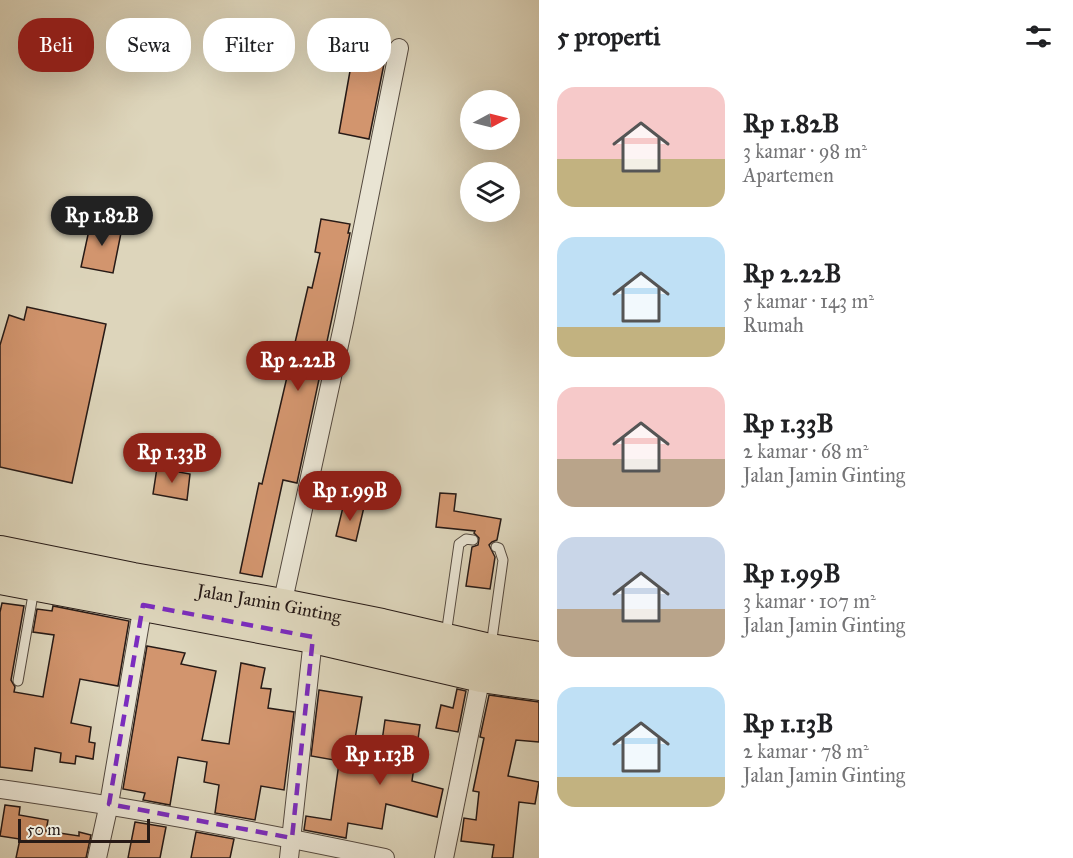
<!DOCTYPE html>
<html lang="id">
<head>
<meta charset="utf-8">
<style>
  body { margin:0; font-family:"IM FELL Great Primer",serif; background:#f6f6f6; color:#202124; height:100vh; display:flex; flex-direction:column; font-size:22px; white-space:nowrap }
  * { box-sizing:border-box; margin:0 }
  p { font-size:20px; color:#757577 }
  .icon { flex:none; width:33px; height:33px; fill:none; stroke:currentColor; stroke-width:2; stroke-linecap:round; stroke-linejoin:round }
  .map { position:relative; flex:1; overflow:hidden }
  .panel { display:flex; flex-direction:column; background:#fff; width:534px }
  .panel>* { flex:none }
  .guide { position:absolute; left:18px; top:18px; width:430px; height:54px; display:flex; gap:12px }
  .needle { width:39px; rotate:83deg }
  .tools { position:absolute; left:460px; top:90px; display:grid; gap:12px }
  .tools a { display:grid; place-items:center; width:60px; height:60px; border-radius:50%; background:#fff; box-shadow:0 6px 24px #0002; font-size:30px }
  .scale { position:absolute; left:18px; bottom:15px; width:132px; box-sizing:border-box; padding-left:6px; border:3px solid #271a16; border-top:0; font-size:16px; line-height:21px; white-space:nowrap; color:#271a16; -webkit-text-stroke:4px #e9e4d3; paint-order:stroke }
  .price { position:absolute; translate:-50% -51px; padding:0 14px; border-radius:21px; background:#8f2418; color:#fff; font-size:20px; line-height:39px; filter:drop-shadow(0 2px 3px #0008) }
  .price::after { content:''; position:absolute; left:50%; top:36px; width:18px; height:14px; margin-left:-9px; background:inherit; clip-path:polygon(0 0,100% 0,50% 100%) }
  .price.selected { background:#222; color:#fff }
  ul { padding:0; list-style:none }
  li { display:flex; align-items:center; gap:18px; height:150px; padding:0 18px }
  li span { display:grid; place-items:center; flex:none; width:168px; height:120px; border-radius:18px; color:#555 }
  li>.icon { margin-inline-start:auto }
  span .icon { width:72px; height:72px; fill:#fffc; stroke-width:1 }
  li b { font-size:26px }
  h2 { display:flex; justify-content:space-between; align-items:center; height:72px; padding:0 18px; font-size:26px }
  .pill { padding:0 21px; border-radius:24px; background:#fff; box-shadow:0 6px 24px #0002; font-size:21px; line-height:54px }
  .pill.selected { background:#8f2418; color:#fff }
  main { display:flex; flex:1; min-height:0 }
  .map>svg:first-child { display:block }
</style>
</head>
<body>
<main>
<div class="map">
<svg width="539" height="858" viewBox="0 0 539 858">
  <rect width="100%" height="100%" fill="#ddd5bb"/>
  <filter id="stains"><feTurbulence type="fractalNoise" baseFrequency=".00333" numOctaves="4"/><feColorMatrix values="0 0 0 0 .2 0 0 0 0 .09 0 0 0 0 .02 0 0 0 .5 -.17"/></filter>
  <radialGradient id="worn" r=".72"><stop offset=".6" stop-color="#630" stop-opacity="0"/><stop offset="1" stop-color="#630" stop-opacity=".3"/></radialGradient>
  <g fill="#d2956e" stroke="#271a16" stroke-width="1.5">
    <path d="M355,43L387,49L369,139L339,133Z"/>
    <path d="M321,219L350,224L348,233H350L297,483L283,480L262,577L240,573L259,483L262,484L308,287L312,288L320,253L315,252Z"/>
    <path d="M91,221L122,228L113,273L81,267Z"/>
    <path d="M27,307L106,324L72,483L0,467V345L9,315L24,320Z"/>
    <path d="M157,468L190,474L187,500L153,494Z"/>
    <path d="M440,493L456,494L454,511L501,519L497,540L492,542L489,545L495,557L490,589L466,586L472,547L478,545L479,538L474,533L475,531L436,527Z"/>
    <path d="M344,503L364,507L356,541L336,536Z"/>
    <path d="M2,603L24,606L11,680L15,687L14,692L43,697L54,635L33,632L37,609L52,611L53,606L129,621L118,686L80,679L71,723L91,727L89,742L95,743L93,759L76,756L75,764L60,762L61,753L35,748L32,771L0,767V612Z"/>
    <path d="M147,646L185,653L181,664L216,671L202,740L229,744L241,663L265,668L261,688L271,689L268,708L294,712L284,790L261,786L255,820L215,813L219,785L204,782L207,762L178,757L170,805L143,800L145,793L123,789Z"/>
    <path d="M457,689L466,691L458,732L436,728L441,705L453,708Z"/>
    <path d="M319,690L362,697L351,763L311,756Z"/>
    <path d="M489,695L539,702V742L516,740L508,776L539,782L535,804L519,802L513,858H492L494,845L461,841L464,818L476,820L479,792L473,791L484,738L480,737Z"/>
    <path d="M385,720L420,725L412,781L443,789L437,817L386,804L382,829L348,823L346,838L304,830L306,816L331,820L339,763L378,769Z"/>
    <path d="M5,805L20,807L19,815L48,820L46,831L79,836V832L91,835L86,858H16L20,839L0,836Z"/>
    <path d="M135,822L166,827L160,858H128Z"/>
    <path d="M196,832L234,839L230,858H191Z"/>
  </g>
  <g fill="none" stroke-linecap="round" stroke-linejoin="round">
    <g stroke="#54493f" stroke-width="11">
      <g id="service">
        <path d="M446,635L459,544L466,539L473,540"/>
        <path d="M491,646L503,560L499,548L496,547"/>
        <path d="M18,681L34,589"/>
      </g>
    </g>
    <g stroke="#54493f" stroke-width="20">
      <g id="minor">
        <path d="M282,605L344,322L399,48"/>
        <path d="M0,789C129,807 257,831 385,858"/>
        <path d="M97,858L109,804L143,605"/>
        <path d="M289,858L314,630"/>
        <path d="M444,858L481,676"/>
      </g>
    </g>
    <g stroke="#271a16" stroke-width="34">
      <g id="trunk">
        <path id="s1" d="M0,552L133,579L282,605L382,625L490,650L539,658"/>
        <path d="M0,578L313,637L481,676L539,684"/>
      </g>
    </g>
    <use href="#service" stroke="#e9e4d3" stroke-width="9"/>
    <use href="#minor" stroke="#e9e4d3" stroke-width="18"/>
    <use href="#trunk" stroke="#ddd5bb" stroke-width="32"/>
  </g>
  <path fill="none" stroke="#7b2cbf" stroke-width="4.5" stroke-dasharray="12 8" stroke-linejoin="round" d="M143,605L313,637L292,838L109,804Z"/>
  <g text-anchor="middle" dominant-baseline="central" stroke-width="4.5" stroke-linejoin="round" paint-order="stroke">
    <g font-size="18" fill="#271a16" stroke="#e9e4d3">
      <text stroke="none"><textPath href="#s1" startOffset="274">Jalan Jamin Ginting</textPath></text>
    </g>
  </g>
  <rect width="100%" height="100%" filter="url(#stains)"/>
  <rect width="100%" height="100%" fill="url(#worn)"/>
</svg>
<div class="tools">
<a><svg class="needle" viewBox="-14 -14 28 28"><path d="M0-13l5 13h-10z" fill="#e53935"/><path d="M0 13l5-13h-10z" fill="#757577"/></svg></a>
<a><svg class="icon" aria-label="layers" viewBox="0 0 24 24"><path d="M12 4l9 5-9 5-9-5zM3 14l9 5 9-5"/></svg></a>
</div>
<div class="scale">50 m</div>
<b class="price selected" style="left:102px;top:247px">Rp 1.82B</b>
<b class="price" style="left:298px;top:392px">Rp 2.22B</b>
<b class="price" style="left:172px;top:484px">Rp 1.33B</b>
<b class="price" style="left:350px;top:522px">Rp 1.99B</b>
<b class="price" style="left:380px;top:786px">Rp 1.13B</b>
<div class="guide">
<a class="pill selected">Beli</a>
<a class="pill">Sewa</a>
<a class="pill">Filter</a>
<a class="pill">Baru</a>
</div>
</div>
<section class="panel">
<h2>5 properti<svg class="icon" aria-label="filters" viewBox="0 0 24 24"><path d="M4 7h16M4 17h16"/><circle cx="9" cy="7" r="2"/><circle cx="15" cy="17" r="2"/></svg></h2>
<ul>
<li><span style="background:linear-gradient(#f6c9c9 60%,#c2b280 0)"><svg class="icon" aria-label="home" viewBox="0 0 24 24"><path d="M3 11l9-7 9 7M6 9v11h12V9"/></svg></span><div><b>Rp 1.82B</b><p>3 kamar · 98 m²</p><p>Apartemen</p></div></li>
<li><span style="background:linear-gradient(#bfe0f5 75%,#c2b280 0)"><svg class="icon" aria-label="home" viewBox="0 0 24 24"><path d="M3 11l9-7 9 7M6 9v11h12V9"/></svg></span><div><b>Rp 2.22B</b><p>5 kamar · 143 m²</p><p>Rumah</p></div></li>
<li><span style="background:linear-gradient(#f6c9c9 60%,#b9a48a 0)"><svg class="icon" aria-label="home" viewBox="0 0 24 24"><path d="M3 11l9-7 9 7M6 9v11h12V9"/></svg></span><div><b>Rp 1.33B</b><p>2 kamar · 68 m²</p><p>Jalan Jamin Ginting</p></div></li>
<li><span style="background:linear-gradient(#c9d6e8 60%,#b9a48a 0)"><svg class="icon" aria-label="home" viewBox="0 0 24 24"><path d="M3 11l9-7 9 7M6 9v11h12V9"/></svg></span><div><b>Rp 1.99B</b><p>3 kamar · 107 m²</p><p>Jalan Jamin Ginting</p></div></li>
<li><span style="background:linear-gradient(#bfe0f5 75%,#c2b280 0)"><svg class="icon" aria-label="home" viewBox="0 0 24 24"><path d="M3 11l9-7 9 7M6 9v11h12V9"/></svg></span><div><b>Rp 1.13B</b><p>2 kamar · 78 m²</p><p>Jalan Jamin Ginting</p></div></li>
</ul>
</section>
</main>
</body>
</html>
